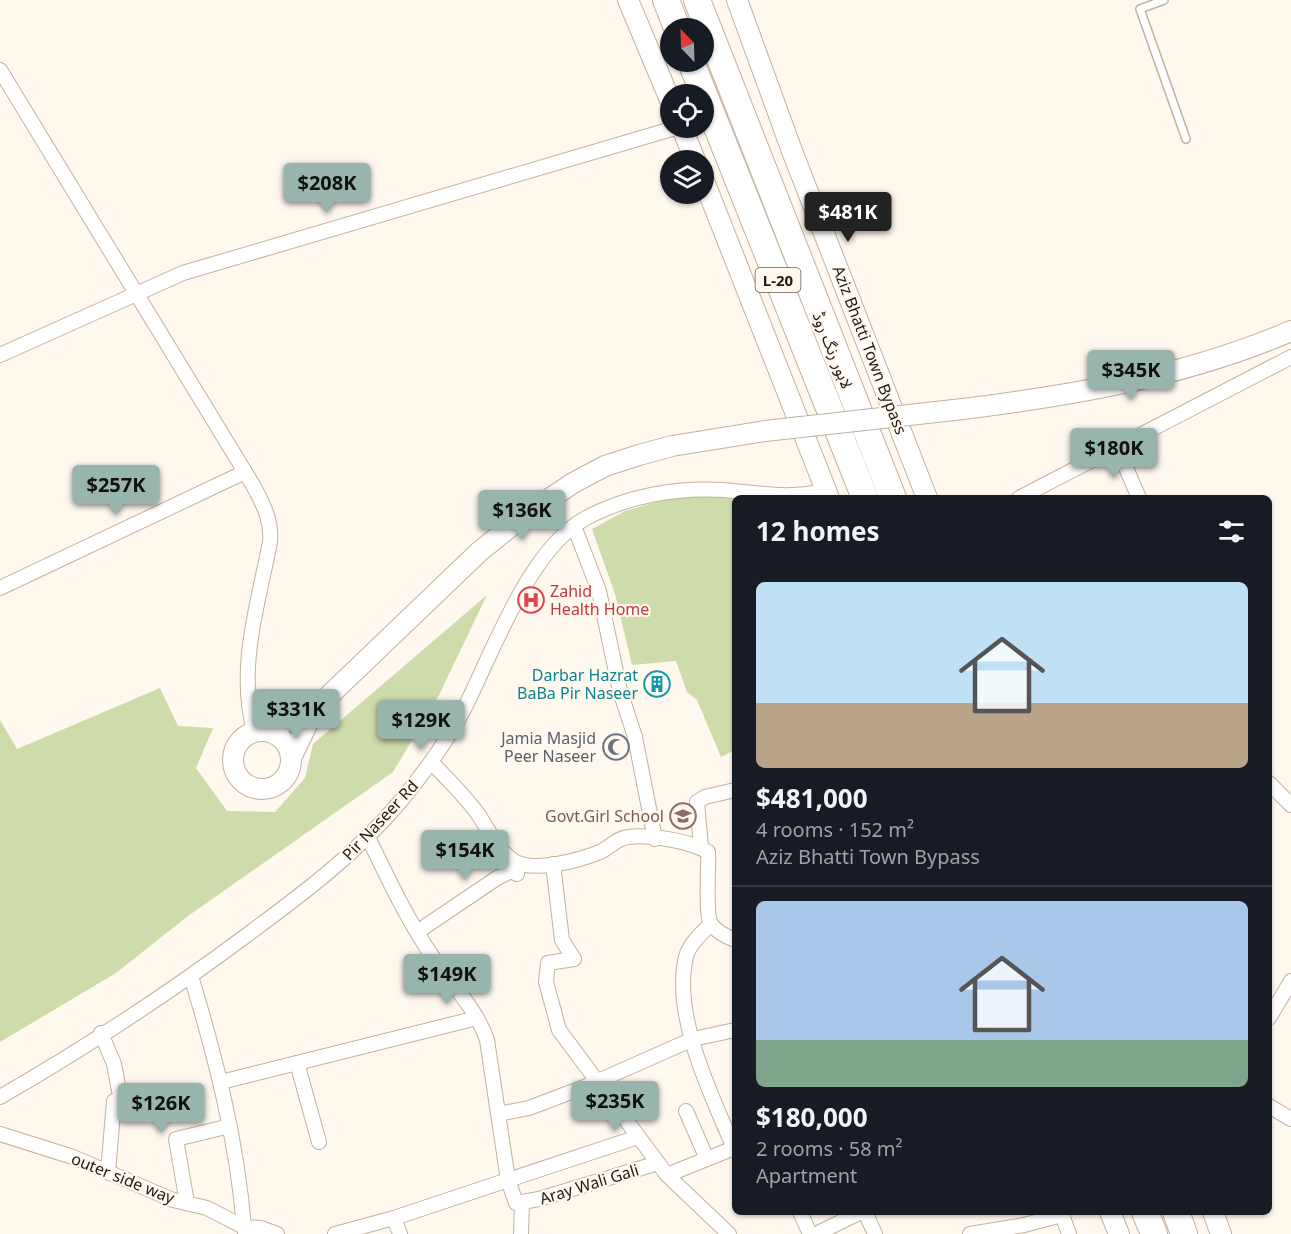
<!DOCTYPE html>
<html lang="en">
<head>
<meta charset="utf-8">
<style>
  body { margin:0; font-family:"Noto Sans","Noto Sans Arabic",sans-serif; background:#20242c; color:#f1f3f6; height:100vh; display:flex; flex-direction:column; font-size:22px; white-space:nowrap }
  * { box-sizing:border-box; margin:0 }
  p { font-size:20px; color:#9ea1a6 }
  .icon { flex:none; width:33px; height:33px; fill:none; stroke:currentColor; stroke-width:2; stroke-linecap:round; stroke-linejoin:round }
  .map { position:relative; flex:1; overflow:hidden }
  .details { position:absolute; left:732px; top:495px; width:540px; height:720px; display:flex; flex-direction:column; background:#171b24; border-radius:9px; box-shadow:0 2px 4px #0004 }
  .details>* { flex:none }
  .needle { width:39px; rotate:337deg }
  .fabs { position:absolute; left:660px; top:18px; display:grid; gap:12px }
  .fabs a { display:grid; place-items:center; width:54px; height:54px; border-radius:50%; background:#171b24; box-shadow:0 2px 4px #0004; font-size:30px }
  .price { position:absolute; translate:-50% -51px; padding:0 14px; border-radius:6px; background:#97b4ad; color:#111; font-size:20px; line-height:39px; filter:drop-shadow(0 2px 3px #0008) }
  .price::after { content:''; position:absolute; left:50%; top:36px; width:18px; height:14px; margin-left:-9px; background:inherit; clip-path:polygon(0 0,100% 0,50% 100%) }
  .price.current { background:#222; color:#fff }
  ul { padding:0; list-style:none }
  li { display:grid; align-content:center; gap:12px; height:318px; padding:0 24px }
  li+li { border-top:2px solid #363941 }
  li span { display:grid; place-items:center; height:186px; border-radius:9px; color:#555 }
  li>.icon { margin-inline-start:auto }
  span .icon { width:108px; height:108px; fill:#fffc; stroke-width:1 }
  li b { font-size:26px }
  h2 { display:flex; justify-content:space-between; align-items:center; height:72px; padding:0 24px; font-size:26px }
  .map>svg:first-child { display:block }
</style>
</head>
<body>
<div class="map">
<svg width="1291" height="1234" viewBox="0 0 1291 1234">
  <rect width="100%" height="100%" fill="#fff8ef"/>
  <g fill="#cedbaa">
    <path d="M688,493L735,499V750L721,757L697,700L687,692L676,661L632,665L615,594L592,529L625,511Z"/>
    <path d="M487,595L438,697L393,772L188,916L116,973L0,1042V720L17,749L160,688L178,726L213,728L196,768L227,811L275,812L305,778L313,744Z"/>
  </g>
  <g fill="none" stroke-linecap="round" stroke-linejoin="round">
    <g stroke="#c2b29c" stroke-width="10">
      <path id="lane" d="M1164,0L1140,9L1186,139"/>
    </g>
    <g stroke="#c2b29c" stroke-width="16">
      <g id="street">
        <path d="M0,70L253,485C263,504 272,520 270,542C258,605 237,667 254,731"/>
        <path d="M0,355L183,273L675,128"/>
        <path d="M1117,447L1139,498"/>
        <path d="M1019,498L1291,357"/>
        <path d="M574,526L599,591L620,691L635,737L655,839"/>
        <path d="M0,588L245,472"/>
        <path d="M432,763C448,779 464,795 478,814C488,829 498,851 514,861C534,873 580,860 600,852C609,848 617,838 628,837C648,834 691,841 708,852C709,866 705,915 711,924C716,931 727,937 735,940"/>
        <path d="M1269,783L1291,805"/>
        <path d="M368,837C388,879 408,921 434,959C452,985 477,1010 487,1040L508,1180L638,1137"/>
        <path d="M701,847L697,802L705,797L735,790"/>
        <path d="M553,864L562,940L574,959L548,963L546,982L559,1030L658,1163"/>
        <path d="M417,932L497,878L511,871L517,874"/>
        <path d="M191,976C216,1059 237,1141 244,1227L261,1228L277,1234"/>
        <path d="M1269,1018L1291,981"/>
        <path d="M101,1033L114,1064L121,1101H114L108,1172"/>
        <path d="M297,1063L319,1142"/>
        <path d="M221,1082L477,1018"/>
        <path d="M0,1097C85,1048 168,994 247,935C301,895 355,855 399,803C424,773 446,743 464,709C493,652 529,549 586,518C627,496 677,487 723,490C758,493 793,500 826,490"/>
        <path d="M1269,1106L1291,1119"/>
        <path d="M686,1111L707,1159"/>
        <path d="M498,1114L529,1108L587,1086L693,1039L735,1030"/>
        <path d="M0,1134L73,1157L173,1200L207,1208L244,1227L245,1233"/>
        <path d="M667,1175L734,1148C711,1095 672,1015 686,957C689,944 702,933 711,924"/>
        <path d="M187,1203L176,1139L230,1126"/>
        <path d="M800,1212L810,1234"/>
        <path d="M865,1212L875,1234"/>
        <path d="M1061,1212L1069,1234"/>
        <path d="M394,1218L400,1234"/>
        <path d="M335,1234L394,1218L508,1180L516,1203L539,1199L658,1163L667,1175L729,1234"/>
        <path d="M521,1234L522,1202"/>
        <path d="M816,1234L861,1212"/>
        <path d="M970,1234L1024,1225L1062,1215"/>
      </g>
    </g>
    <g stroke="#c2b29c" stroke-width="22">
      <g id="secondary">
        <path d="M628,0L670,100"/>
        <path d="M737,0L792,151L927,498"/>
        <path d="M682,128L695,160"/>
        <path d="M704,181L829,498"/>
        <path d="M954,410C1070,396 1184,377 1291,331"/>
        <path d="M264,730L314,710L479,552L521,518L573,483L605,466L639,455L672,446L765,431"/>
        <circle cx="262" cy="760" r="29"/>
        <path d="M291,758L314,710"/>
        <path d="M1110,1212L1119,1234"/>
        <path d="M1213,1212L1221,1234"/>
      </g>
    </g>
    <g stroke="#c2b29c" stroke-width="28">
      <g id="highway">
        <path d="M666,0L677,28"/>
        <path d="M697,0L893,498"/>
        <path d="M691,62L865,498"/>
        <path d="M1145,1212L1154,1234"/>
        <path d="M1176,1212L1184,1234"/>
      </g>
    </g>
    <use href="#lane" stroke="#fff" stroke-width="7"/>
    <use href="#street" stroke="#fff" stroke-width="14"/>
    <use href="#secondary" stroke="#fff" stroke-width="20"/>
    <use href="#highway" stroke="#fff" stroke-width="26"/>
    <g stroke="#c2b29c" stroke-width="22" stroke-linecap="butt">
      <path id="secondary-bridge" d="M765,431L954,410"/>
    </g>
    <use href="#secondary-bridge" stroke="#fff" stroke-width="20"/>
  </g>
  <defs>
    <g id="hospital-ring" transform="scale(1.35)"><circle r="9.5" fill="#fff8ef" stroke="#e0444e" stroke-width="1.5"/><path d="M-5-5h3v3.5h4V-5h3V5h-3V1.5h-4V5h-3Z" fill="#e0444e"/></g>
    <g id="building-ring" transform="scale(1.35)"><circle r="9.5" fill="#fff8ef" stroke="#0f9aa8" stroke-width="1.5"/><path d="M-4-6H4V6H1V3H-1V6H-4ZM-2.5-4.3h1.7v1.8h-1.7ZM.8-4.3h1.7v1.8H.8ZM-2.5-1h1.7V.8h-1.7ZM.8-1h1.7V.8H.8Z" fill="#0f9aa8"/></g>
    <g id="mosque-ring" transform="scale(1.35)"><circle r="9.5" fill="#fff8ef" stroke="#6b7280" stroke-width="1.5"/><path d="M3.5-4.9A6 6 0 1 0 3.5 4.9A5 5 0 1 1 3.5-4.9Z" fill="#6b7280"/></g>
    <g id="school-ring" transform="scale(1.35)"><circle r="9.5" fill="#fff8ef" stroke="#8d6e63" stroke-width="1.5"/><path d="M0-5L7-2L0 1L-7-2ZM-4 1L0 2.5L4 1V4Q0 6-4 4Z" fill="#8d6e63"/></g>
  </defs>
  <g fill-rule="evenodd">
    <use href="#hospital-ring" x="531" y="600"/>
    <use href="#building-ring" x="657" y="684"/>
    <use href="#mosque-ring" x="616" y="747"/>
    <use href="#school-ring" x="683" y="816"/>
  </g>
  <g text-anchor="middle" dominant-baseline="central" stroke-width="4.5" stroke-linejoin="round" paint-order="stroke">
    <rect fill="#fff8ef" stroke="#645d55" stroke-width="1.5" x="755.5" y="268" width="45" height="24" rx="4.5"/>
    <g font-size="15" font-weight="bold" fill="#211b13">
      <text x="778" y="280">L-20</text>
    </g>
    <g font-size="16" fill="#211b13" stroke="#fff8ef">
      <text transform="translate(833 350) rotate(68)">لاہور رنگ روڈ</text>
      <text transform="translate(870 350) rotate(69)">Aziz Bhatti Town Bypass</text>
      <text transform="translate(380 820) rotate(-47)">Pir Naseer Rd</text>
      <text transform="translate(123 1178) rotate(22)">outer side way</text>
      <text transform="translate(589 1184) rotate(-17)">Aray Wali Gali</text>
    </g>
    <g font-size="16" fill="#be3a42" stroke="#fff8ef" text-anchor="start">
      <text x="550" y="591">Zahid<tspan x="550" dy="18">Health Home</tspan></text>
    </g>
    <g font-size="16" fill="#0d838f" stroke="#fff8ef" text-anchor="end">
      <text x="638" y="675">Darbar Hazrat<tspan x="638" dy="18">BaBa Pir Naseer</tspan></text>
    </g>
    <g font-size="16" fill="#5b616d" stroke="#fff8ef" text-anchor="end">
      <text x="596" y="738">Jamia Masjid<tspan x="596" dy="18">Peer Naseer</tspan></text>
    </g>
    <g font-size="16" fill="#785e54" stroke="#fff8ef" text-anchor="end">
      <text x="664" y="816">Govt.Girl School</text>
    </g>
  </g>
</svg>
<div class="fabs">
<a><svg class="needle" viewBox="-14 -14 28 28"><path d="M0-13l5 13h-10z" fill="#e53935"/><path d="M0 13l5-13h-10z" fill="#9ea1a6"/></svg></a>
<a><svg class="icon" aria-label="locate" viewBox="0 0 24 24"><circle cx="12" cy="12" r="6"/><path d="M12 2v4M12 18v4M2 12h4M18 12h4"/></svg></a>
<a><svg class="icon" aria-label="layers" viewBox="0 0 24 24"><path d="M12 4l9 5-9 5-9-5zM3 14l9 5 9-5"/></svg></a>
</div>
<b class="price" style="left:327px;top:214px">$208K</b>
<b class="price current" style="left:848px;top:243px">$481K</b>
<b class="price" style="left:1131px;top:401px">$345K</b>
<b class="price" style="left:1114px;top:479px">$180K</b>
<b class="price" style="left:116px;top:516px">$257K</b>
<b class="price" style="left:522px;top:541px">$136K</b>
<b class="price" style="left:296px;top:740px">$331K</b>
<b class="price" style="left:421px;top:751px">$129K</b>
<b class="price" style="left:465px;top:881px">$154K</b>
<b class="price" style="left:447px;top:1005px">$149K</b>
<b class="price" style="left:615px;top:1132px">$235K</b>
<b class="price" style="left:161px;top:1134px">$126K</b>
<section class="details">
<h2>12 homes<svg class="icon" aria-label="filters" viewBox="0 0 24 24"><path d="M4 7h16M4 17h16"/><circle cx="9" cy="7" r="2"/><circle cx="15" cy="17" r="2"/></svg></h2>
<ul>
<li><span style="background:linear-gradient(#bfe0f5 65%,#b9a48a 0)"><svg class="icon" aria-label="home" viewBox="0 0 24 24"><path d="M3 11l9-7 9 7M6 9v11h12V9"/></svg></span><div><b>$481,000</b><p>4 rooms · 152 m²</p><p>Aziz Bhatti Town Bypass</p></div></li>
<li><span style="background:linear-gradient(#a9c7e8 75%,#7fa58c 0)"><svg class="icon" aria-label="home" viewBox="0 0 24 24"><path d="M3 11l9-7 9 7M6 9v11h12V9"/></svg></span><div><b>$180,000</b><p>2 rooms · 58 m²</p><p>Apartment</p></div></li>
</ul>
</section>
</div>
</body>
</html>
